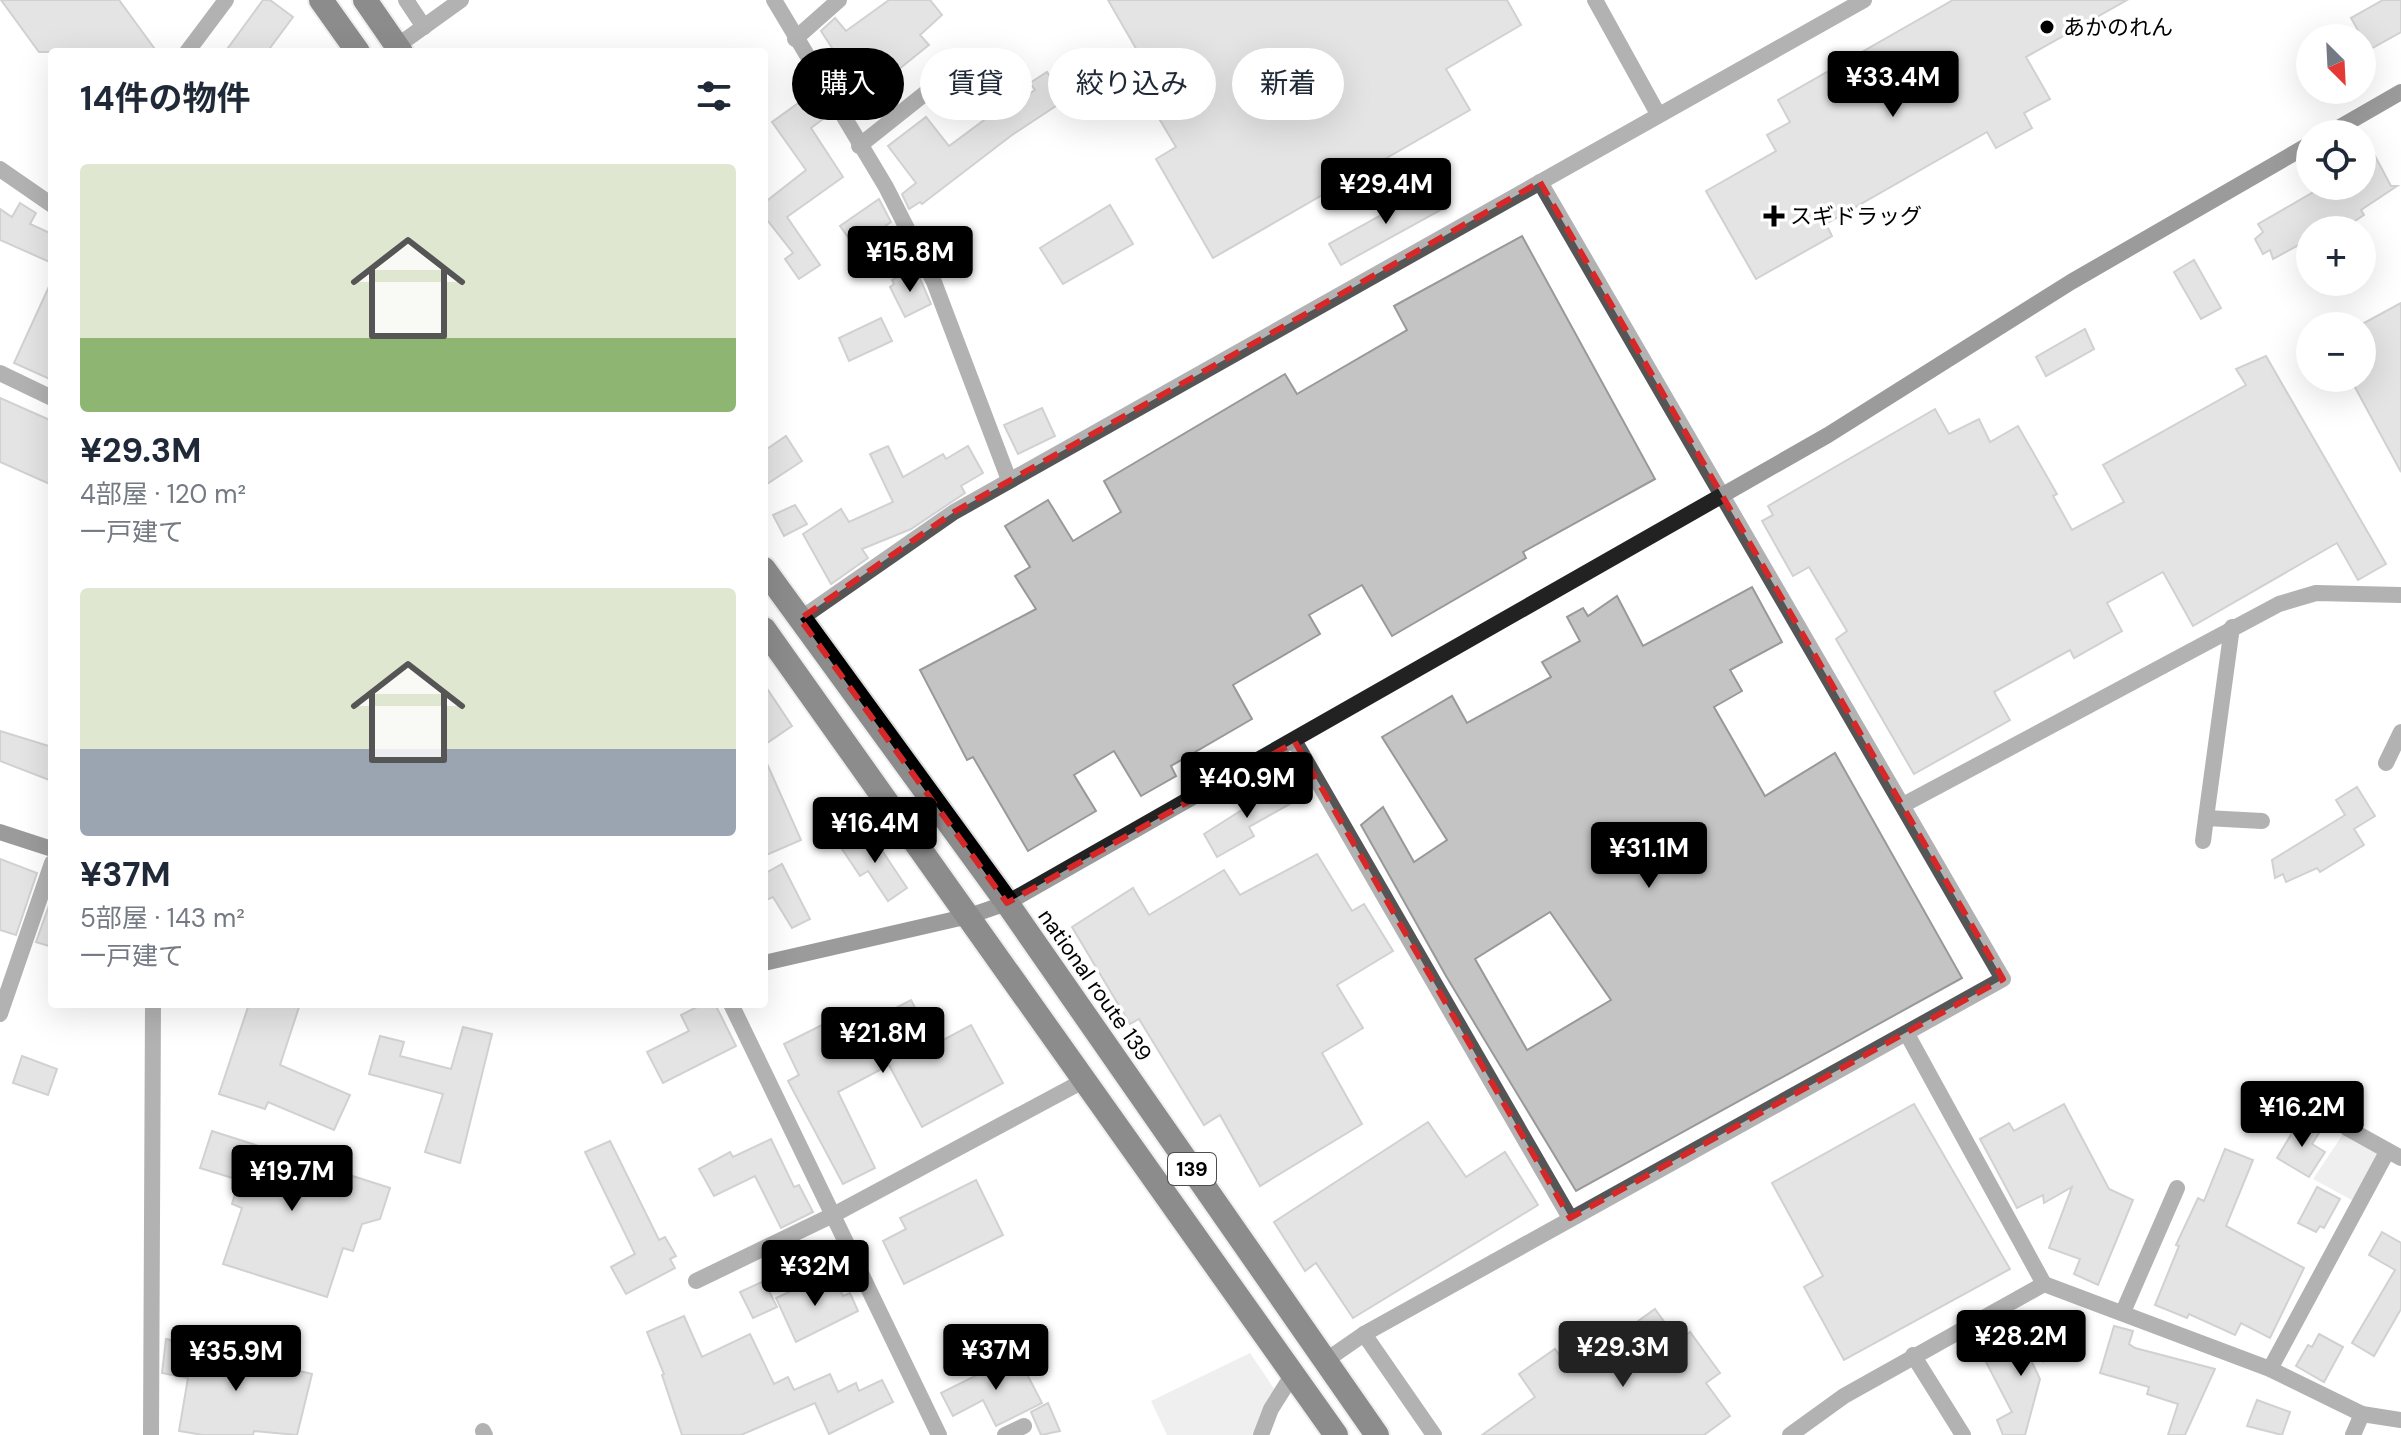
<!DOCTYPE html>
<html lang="ja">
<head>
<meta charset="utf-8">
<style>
  body { margin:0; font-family:"DM Sans","Noto Sans JP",sans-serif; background:#f6f6f7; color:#1f2937; height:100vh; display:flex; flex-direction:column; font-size:30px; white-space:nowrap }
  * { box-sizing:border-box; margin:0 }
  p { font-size:26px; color:#747a83 }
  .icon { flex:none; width:44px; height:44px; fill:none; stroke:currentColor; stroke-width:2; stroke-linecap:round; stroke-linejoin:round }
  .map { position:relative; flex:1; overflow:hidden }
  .details { position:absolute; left:48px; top:48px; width:720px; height:960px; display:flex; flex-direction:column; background:#fff; border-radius:8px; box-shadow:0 8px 32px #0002 }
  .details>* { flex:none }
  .guide { position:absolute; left:792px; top:48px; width:760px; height:72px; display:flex; gap:16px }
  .needle { width:52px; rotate:156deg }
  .buttons { position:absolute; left:2296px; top:24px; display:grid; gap:16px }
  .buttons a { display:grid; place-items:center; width:80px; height:80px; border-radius:50%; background:#fff; box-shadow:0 8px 32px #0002; font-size:40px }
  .price { position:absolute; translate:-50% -68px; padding:0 18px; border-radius:8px; background:#000; color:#fff; font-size:26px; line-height:52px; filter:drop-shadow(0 2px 4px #0008) }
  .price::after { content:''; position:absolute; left:50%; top:48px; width:24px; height:18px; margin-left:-12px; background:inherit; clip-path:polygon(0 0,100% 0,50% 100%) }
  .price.current { background:#222; color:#fff }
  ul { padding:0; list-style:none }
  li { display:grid; align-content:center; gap:16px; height:424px; padding:0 32px }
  li span { display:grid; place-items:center; height:248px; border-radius:8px; color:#555 }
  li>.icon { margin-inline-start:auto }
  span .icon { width:144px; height:144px; fill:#fffc; stroke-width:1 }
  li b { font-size:34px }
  h2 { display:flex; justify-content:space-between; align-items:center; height:96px; padding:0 32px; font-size:34px }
  .pill { padding:0 28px; border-radius:36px; background:#fff; box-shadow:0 8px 32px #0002; font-size:28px; line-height:72px }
  .pill.current { background:#000; color:#fff }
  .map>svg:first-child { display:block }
</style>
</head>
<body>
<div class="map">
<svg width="2401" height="1435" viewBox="0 0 2401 1435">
  <rect width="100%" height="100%" fill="#fff"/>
  <g fill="#dcdcdc">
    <path d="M2347,1128L2387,1152L2359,1204L2313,1179Z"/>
    <path d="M1250,1353L1279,1396L1261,1435H1167L1151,1401Z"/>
  </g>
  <g fill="#c4c4c4" stroke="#999" stroke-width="2" fill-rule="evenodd">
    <path d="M1,0H119L157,52H39Z"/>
    <path d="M263,0H270L293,17L267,52H225Z"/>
    <path d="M889,0H930L942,15L920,35L929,45L863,98L846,77L849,74L821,31L835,18L846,31Z"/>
    <path d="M1108,0H1507L1521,25L1446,69L1470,110L1213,258L1156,159L1176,147L1139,85L1153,78Z"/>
    <path d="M1953,0H2127L2026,57L2050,99L2024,113L2032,128L1996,148L1987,132L1826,224L1832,236L1756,279L1706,191L1776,151L1767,135L1790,122L1778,100Z"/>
    <path d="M2383,0H2401V32L2369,50L2351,18Z"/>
    <path d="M1047,72L1065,100L1012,135L922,204L920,202L909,209L902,194L916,183L888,146L926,117L949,146L995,112L997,115L1035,90L1030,83Z"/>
    <path d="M811,94L827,116L811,128L843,177L787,217L820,265L799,279L785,259L793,253L764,216V203L806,170L772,122Z"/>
    <path d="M2375,156L2391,186H2397L2361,210L2364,215L2341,230H2310V239L2273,259L2270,250L2263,254L2255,239L2263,232L2258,224L2324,186H2362V164Z"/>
    <path d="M1430,188L1442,209L1341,265L1329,244Z"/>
    <path d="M879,199L891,222L855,247L840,226Z"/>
    <path d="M20,203L36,213L30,224L52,234V263L0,240V209L12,217Z"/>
    <path d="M1110,205L1133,244L1063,284L1040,248Z"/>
    <path d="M1522,236L1655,479L1523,552L1526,558L1392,636L1362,585L1309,615L1320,634L1233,685L1252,719L1171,766L1176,776L1141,796L1114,751L1074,775L1096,811L1028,851L973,757L967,760L920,670L1036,609L1015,576L1030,567L1005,526L1048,500L1073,541L1121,512L1104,481L1285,374L1297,394L1407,330L1394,306Z"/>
    <path d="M2194,260L2221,308L2201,319L2174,272Z"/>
    <path d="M908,272L911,278L918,274L931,304L905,317L890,287L894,284L892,280Z"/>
    <path d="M52,280V380L14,363Z"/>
    <path d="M2401,303V472L2350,378H2362V324Z"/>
    <path d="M881,318L892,341L849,361L839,338Z"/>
    <path d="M2085,329L2094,349L2046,376L2036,357Z"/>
    <path d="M2266,356L2386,564L2358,580L2337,543L2193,626L2163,572L2107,603L2122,631L2074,658L2070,650L1994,692L2010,720L1914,774L1836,639L1847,631L1809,567L1793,576L1762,521L1773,515L1768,506L1935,409L1949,434L1979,419L1990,442L2018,426L2057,494L2053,496L2072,530L2124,502L2103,465L2246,385L2236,369Z"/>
    <path d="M0,398L52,421V485L0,462Z"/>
    <path d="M1042,408L1055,436L1018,454L1004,425Z"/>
    <path d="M786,436L802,461L764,486V451Z"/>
    <path d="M888,446L903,477L943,454L946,459L968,446L983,473L961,486L965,493L911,529L862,549L868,558L831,584L803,534L841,509L849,522L893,502L870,454Z"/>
    <path d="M795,505L807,524L784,536L773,515Z"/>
    <path d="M1752,587L1782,642L1730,670L1742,691L1714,707L1765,796L1835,753L1962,978L1576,1191L1446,976L1361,825L1383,807L1414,862L1447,840L1382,737L1452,696L1467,723L1551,677L1542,662L1580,641L1567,617L1583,608L1588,616L1617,596L1643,646ZM1550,912L1611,1000L1527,1050L1475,959Z"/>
    <path d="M764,684L792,726L764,745Z"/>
    <path d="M0,731L52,747V781L0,761Z"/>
    <path d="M764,757L801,840L764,856Z"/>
    <path d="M1286,782L1295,801L1249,827L1254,836L1217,857L1204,834Z"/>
    <path d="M2357,787L2375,816L2354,829L2364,845L2320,872L2317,868L2286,882L2283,874L2275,878L2272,860L2345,815L2336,800Z"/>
    <path d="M869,831L907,888L888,901L868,871L860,876L842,849Z"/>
    <path d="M1317,854L1352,911L1364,904L1393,951L1337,985L1363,1028L1322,1053L1362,1124L1260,1186L1220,1115L1204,1125L1139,1019L1130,1024L1072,927L1133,888L1149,915L1224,870L1240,895Z"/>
    <path d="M0,859L37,873L16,935L0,930Z"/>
    <path d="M782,864L810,919L792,928L773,897L764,901V874Z"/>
    <path d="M52,897V947L36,942Z"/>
    <path d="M911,1000L934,1045L971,1025L1003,1083L922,1127L889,1065L838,1092L875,1168L843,1184L788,1081L799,1075L784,1044L838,1017L841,1021L855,1014L861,1026Z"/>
    <path d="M249,1004H300L280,1065L350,1095L334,1130L268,1102L265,1109L219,1094Z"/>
    <path d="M703,1004H715L736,1046L663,1083L647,1052L689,1031L681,1015Z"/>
    <path d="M463,1027L492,1034L460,1163L425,1152L443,1094L369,1074L380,1036L404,1042L400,1056L451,1069Z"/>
    <path d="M22,1056L57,1069L48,1095L13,1083Z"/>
    <path d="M1914,1104L2010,1269L1844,1360L1804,1287L1823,1276L1772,1183Z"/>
    <path d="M2064,1104L2109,1189L2133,1200L2098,1285L2074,1274L2080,1259L2049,1248L2072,1187L2044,1203L2043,1195L2017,1208L1980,1139L2009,1123L2014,1131Z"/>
    <path d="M2301,1118L2321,1130L2312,1144L2325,1152L2309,1177L2277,1158Z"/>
    <path d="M1428,1122L1466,1177L1505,1152L1538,1205L1353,1318L1316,1263L1305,1271L1274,1222Z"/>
    <path d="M212,1131L390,1188L380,1219L362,1224L353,1251L343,1248L327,1297L223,1264L242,1208L232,1204L239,1180L200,1168Z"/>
    <path d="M771,1139L794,1187L799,1185L813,1212L781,1228L755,1176L714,1196L699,1169L730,1152L733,1157Z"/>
    <path d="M610,1141L659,1240L665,1237L676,1256L670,1259L675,1268L626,1294L611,1267L635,1254L585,1152Z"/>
    <path d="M2225,1149L2253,1160L2226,1226L2304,1268L2270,1338L2241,1323L2235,1335L2189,1314L2187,1318L2155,1305L2179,1246L2176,1245L2198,1198L2204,1201Z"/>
    <path d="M976,1180L1003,1235L904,1284L883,1241L906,1229L900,1218Z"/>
    <path d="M2317,1187L2340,1199L2324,1228L2320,1226L2316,1232L2298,1223Z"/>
    <path d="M2382,1232L2401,1243V1309L2374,1356L2352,1343L2395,1270L2369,1255Z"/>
    <path d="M835,1279L843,1296L850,1293L858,1311L796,1342L776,1298L813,1281L817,1288Z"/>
    <path d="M764,1281L777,1307L753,1318L740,1292Z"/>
    <path d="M1655,1309L1678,1341L1690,1332L1720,1373L1706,1383L1730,1416L1704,1435H1482L1535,1397L1519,1374L1555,1349L1570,1370Z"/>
    <path d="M684,1316L702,1357L750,1334L774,1384L788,1377L794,1390L830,1374L838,1392L856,1383L859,1391L882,1380L893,1402L829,1434L815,1403L741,1435H682L662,1375L664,1374L647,1332Z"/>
    <path d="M2057,1316L2043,1361L2038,1353L2029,1356L2040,1379L2025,1435H2003L1997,1420L2012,1412L1986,1362L2031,1337L2027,1331Z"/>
    <path d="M2114,1326L2133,1331L2129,1344L2135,1348L2215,1369L2185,1435H2168L2178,1404L2147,1394L2149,1387L2100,1373Z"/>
    <path d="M2319,1334L2343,1347L2324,1382L2296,1366L2308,1345L2312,1347Z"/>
    <path d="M166,1339L312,1374L297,1435L254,1431L253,1435H203L179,1431L188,1378L162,1373Z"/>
    <path d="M1017,1355L1042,1403L996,1426L983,1400L953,1416L941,1393Z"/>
    <path d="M2257,1400L2290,1412L2282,1435L2247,1426Z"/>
    <path d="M1048,1403L1060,1431L1041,1435L1031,1412Z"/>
  </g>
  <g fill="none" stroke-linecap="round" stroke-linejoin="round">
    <g stroke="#dbdbdb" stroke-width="28">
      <g id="highway">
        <path d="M321,0L358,52"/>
        <path d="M365,0L401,52"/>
        <path d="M764,569L1007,903L1377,1435"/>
        <path d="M764,629L1336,1435"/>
      </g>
    </g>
    <g stroke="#555" stroke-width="16">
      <path d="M406,0L424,27"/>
      <path d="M774,0L886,187L934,282L1009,480"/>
      <path d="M1595,0L1658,114"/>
      <path d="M795,39L839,0"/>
      <path d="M397,46L461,0"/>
      <path d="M187,52L226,0"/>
      <path d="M859,146L962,64"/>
      <path d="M0,169L52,205"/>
      <path d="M0,373L52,398"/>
      <path d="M800,619L954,512L1864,0"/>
      <path d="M2232,627L2206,818L2262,821"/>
      <path d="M1295,742L1570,1218"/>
      <path d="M2386,763L2401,732"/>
      <path d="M1903,805L2279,604L2316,593L2401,595"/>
      <path d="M2203,841L2206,818"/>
      <path d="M731,1004L939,1435"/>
      <path d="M0,1014L52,863"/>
      <path d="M1907,1034L2044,1284"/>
      <path d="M2347,1128L2401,1158"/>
      <path d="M696,1281L835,1214L1085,1080"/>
      <path d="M2123,1312L2177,1188"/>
      <path d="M1364,1334L1434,1435"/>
      <path d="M1913,1355L1963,1435"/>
      <path d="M1325,1361L1364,1334L2003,979L1540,182"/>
      <path d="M2270,1369L2387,1152"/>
      <path d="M483,1431L485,1435"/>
      <path d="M151,1435L153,1004"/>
      <path d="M1005,1435L1024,1426"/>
      <path d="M1261,1435L1271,1409L1293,1374"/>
      <path d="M1790,1435L1844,1396L2044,1284L2270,1369L2362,1414L2401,1420"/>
      <path d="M2353,1435L2362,1414"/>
    </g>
    <g stroke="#222" stroke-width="16">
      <path d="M2328,134L2401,92"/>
      <path d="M0,832L52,849"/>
      <path d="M764,963L969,916L1007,903L1828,435L2071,282L2310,144"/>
    </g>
    <use href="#highway" stroke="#000" stroke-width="24"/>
  </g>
  <path d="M0 0H2401V1435H0ZM1540,182L2003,979L1570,1218L1295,742L1007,903L800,619L954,512Z" fill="#fff" fill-opacity=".55" fill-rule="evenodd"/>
  <path fill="none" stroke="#d62828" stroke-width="6" stroke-dasharray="16 10" stroke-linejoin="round" d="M1540,182L2003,979L1570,1218L1295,742L1007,903L800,619L954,512Z"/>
  <g fill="#000" stroke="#fff" stroke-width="3">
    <circle cx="2047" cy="27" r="8"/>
    <path d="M1770 204h8v8h8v8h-8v8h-8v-8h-8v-8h8z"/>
  </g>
  <g text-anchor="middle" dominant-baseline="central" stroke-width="7" stroke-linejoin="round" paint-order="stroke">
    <rect fill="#fff" stroke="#4c4c4c" stroke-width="2" x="1168" y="1153" width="48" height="32" rx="6"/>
    <g font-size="20" font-weight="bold" fill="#000">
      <text x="1192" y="1169">139</text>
    </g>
    <g font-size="22" fill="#000" stroke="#fff" text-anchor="start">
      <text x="2063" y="27">あかのれん</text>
      <text x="1790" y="216">スギドラッグ</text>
    </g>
    <g font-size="22" fill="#000" stroke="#fff">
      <text transform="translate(1095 985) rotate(55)">national route 139</text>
    </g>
  </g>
</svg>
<div class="buttons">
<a><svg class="needle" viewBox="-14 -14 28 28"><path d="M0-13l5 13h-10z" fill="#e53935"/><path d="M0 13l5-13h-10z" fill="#747a83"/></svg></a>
<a><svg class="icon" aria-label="locate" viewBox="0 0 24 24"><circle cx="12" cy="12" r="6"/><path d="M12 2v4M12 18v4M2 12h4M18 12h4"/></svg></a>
<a>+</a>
<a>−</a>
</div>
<b class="price" style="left:1893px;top:119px">¥33.4M</b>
<b class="price" style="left:1386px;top:226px">¥29.4M</b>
<b class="price" style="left:910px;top:294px">¥15.8M</b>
<b class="price" style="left:1247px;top:820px">¥40.9M</b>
<b class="price" style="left:875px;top:865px">¥16.4M</b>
<b class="price" style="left:1649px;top:890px">¥31.1M</b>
<b class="price" style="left:883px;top:1075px">¥21.8M</b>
<b class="price" style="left:2302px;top:1149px">¥16.2M</b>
<b class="price" style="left:292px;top:1213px">¥19.7M</b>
<b class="price" style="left:815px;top:1308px">¥32M</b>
<b class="price" style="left:2021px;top:1378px">¥28.2M</b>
<b class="price current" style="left:1623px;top:1389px">¥29.3M</b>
<b class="price" style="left:996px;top:1392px">¥37M</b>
<b class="price" style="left:236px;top:1393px">¥35.9M</b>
<div class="guide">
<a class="pill current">購入</a>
<a class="pill">賃貸</a>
<a class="pill">絞り込み</a>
<a class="pill">新着</a>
</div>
<section class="details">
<h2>14件の物件<svg class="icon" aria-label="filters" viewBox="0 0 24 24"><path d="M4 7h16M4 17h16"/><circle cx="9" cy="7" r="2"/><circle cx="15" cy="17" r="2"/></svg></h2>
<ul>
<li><span style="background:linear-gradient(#dfe7d0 70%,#8fb573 0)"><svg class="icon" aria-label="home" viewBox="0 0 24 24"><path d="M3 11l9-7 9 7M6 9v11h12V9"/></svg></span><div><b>¥29.3M</b><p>4部屋 · 120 m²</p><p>一戸建て</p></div></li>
<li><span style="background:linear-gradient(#dfe7d0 65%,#9aa5b1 0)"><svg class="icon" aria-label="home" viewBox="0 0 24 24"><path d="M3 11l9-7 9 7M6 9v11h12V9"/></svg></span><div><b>¥37M</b><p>5部屋 · 143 m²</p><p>一戸建て</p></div></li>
</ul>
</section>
</div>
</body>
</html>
